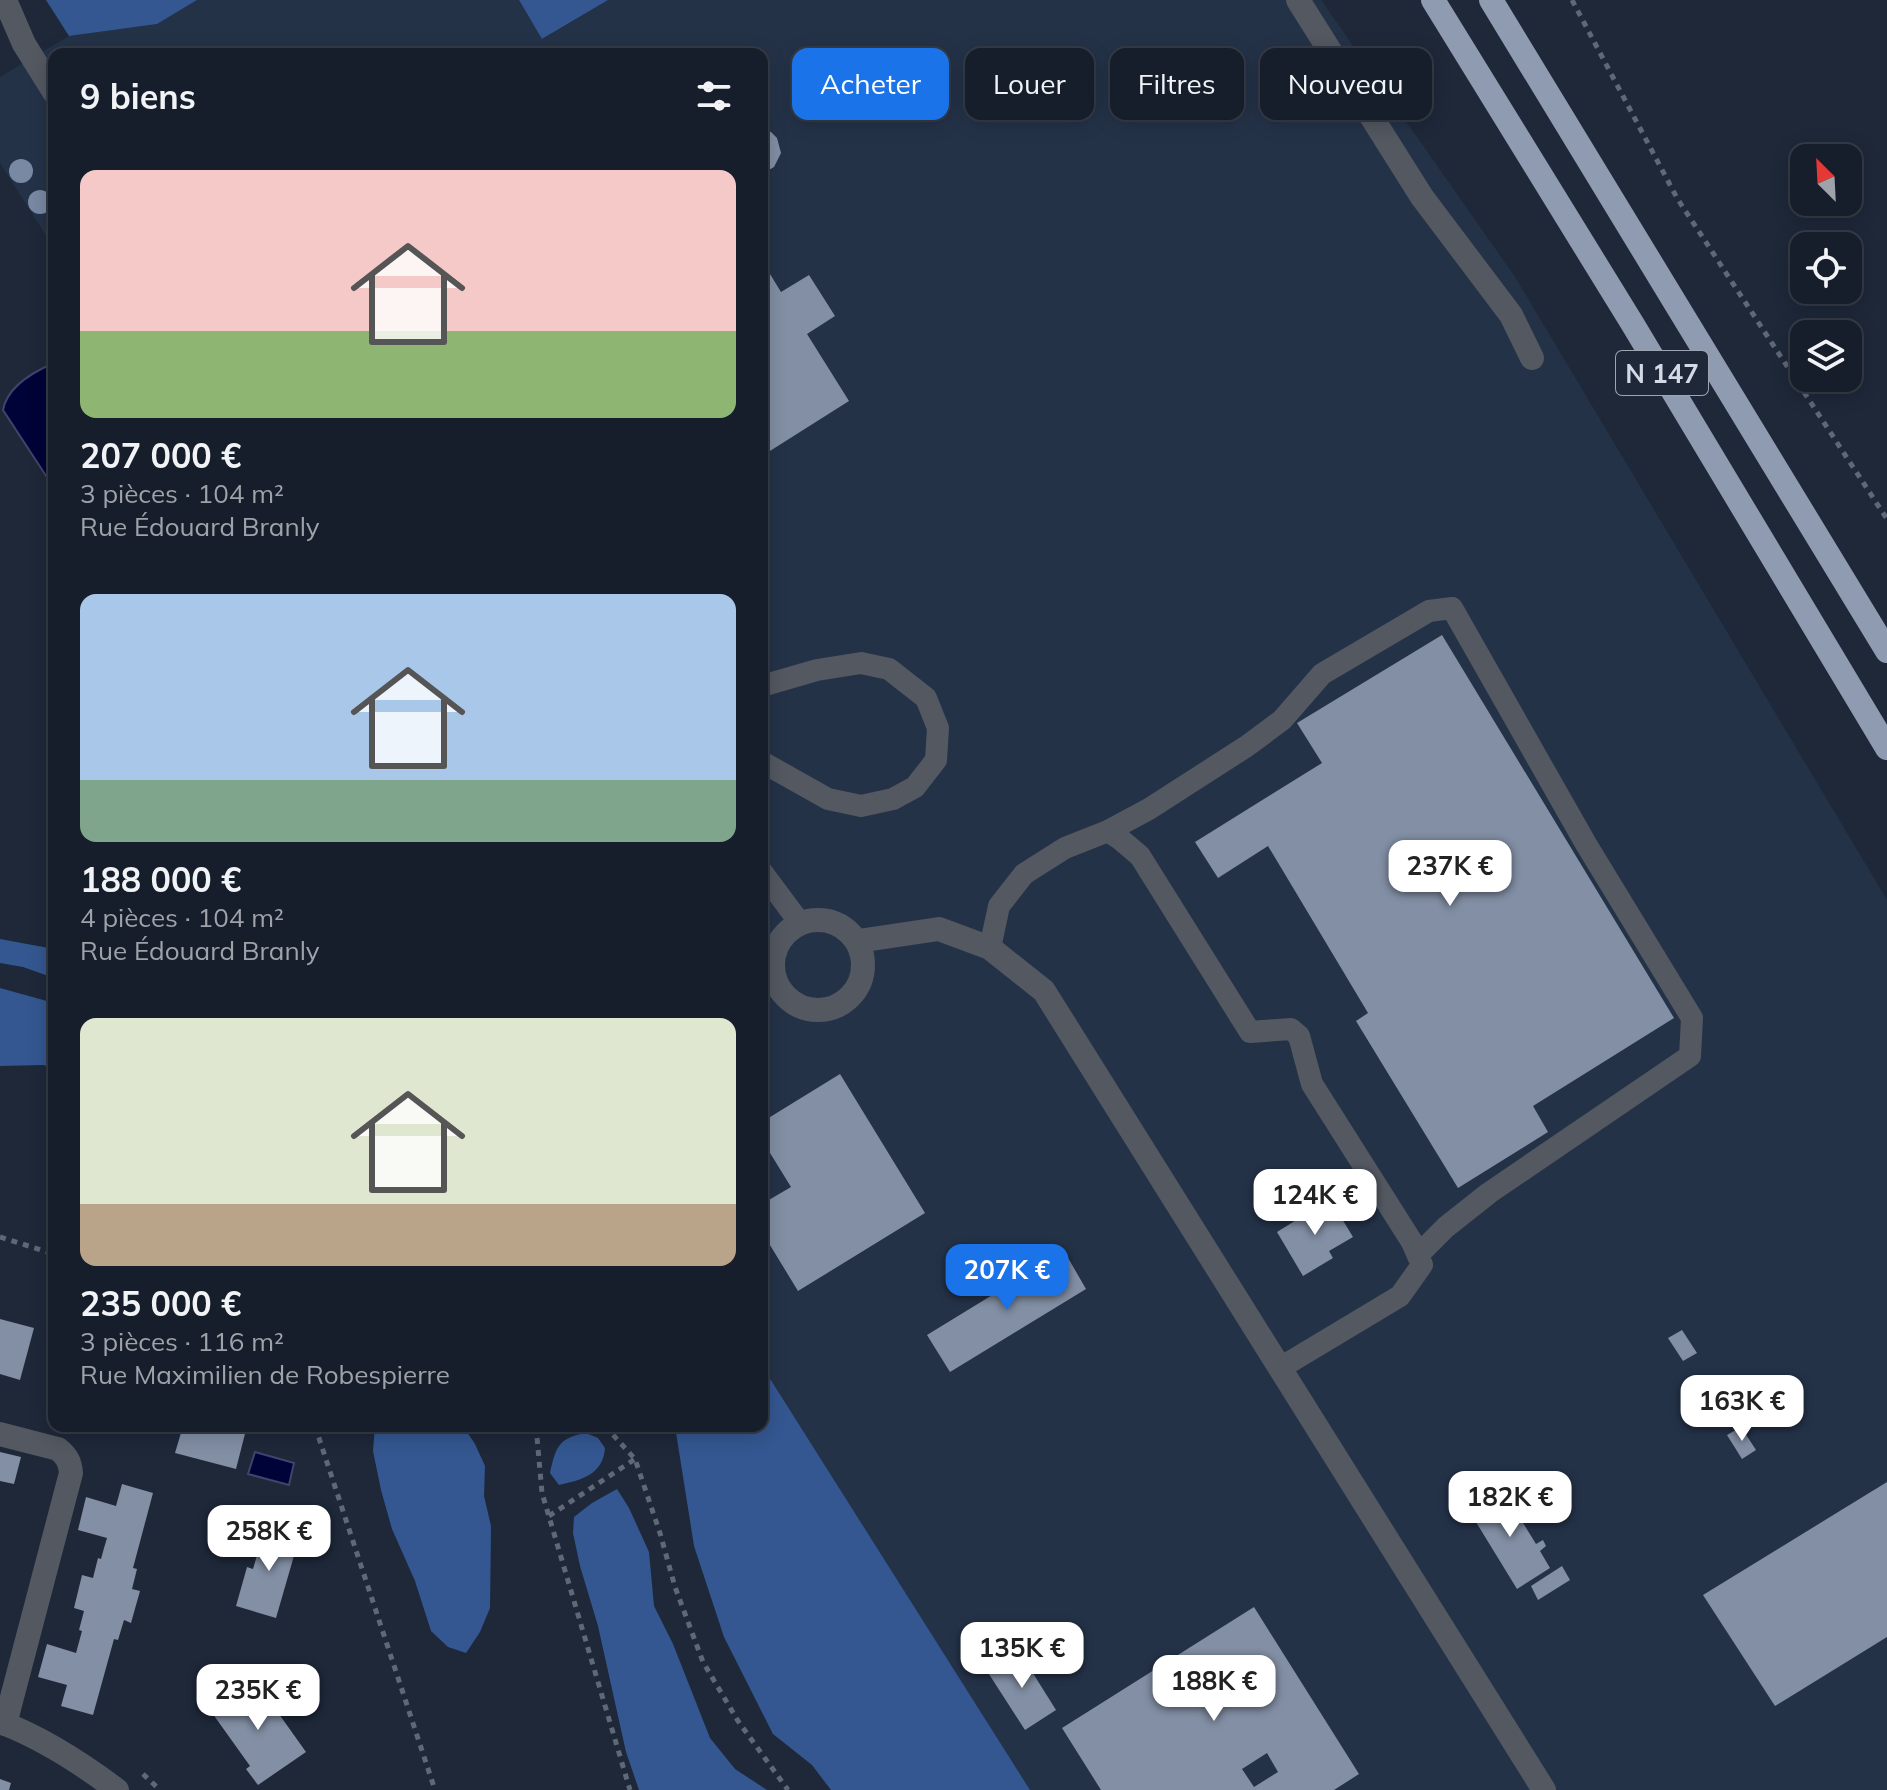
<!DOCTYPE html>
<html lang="fr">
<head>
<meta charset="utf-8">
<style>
  body { margin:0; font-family:Mulish,sans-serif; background:#1f2733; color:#f1f3f6; height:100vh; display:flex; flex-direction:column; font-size:30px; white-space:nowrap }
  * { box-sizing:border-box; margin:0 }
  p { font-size:26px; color:#9ea2a9 }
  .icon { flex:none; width:44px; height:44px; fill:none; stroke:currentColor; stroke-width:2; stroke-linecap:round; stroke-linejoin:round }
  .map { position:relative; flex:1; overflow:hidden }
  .side { position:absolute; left:48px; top:48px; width:720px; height:1384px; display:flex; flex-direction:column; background:#161e2b; border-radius:16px; box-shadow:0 4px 20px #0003,0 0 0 2px #353c47 }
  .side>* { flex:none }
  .banner { position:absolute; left:792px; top:48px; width:760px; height:72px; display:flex; gap:16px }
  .needle { width:52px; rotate:336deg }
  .buttons { position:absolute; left:1790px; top:144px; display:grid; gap:16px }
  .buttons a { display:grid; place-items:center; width:72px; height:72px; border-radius:16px; background:#161e2b; box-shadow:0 4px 20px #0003,0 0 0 2px #353c47; font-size:40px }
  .price { position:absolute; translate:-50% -68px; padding:0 18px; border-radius:16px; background:#fff; color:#222; font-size:26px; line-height:52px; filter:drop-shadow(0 2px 4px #0008) }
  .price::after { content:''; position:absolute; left:50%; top:48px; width:24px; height:18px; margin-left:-12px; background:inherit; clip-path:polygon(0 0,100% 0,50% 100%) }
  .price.on { background:#1a73e8; color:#fff }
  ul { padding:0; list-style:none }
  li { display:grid; align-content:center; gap:16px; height:424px; padding:0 32px }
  li span { display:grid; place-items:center; height:248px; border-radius:16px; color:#555 }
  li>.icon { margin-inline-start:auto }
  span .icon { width:144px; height:144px; fill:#fffc; stroke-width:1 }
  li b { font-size:34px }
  h2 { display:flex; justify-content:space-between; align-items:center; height:96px; padding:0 32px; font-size:34px }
  .tag { padding:0 28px; border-radius:16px; background:#161e2b; box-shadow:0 4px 20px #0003,0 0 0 2px #353c47; font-size:28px; line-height:72px }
  .tag.on { background:#1a73e8; color:#fff }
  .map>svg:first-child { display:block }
</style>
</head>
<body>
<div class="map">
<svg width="1887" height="1790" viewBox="0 0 1887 1790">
  <rect width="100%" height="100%" fill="#1e2839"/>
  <path fill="#243248" d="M197,0H519L543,39L608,0H1321L1515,277L1887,900V1790H1030L762,1366V54H54V248L0,163V77L69,36L157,24Z"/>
  <g fill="#345791">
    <path d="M46,0H197L157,24L69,36Z"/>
    <path d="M519,0H608L542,39Z"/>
    <path d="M0,939L54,949V978L23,967L0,963Z"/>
    <path d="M0,988L54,1003V1067L43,1065L0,1066Z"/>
    <path d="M762,1366L1030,1790H831L812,1765L773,1734L724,1637L694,1546L675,1426H762Z"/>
    <path d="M375,1426H463L475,1444L485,1466L484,1496L491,1526L490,1608L480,1632L466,1653L448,1647L431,1631L415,1581L392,1529L381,1490L373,1451Z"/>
    <path d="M586,1433L598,1438L605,1448C603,1475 581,1480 559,1485L550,1473C556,1447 558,1438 586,1433Z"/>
    <path d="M617,1489L629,1508L649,1552L654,1606L673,1644L710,1738L735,1769L767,1790H639L626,1752L598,1626L580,1566L573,1533L574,1517L592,1503Z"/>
  </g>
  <g fill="#000337" stroke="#3f446c" stroke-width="2">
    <path d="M54,363V488L3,410C7,387 33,372 54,363Z"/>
    <path d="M255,1452L294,1463L289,1485L248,1474Z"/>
  </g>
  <g fill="#828fa4" fill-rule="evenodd">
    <path d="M762,128L771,132L777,138L781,153L774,167L762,174Z"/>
    <path d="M762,261L781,292L809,275L835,316L807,334L849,401L762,456Z"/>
    <path d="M1442,635L1674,1018L1533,1106L1548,1132L1458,1188L1356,1021L1368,1013L1268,846L1218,878L1195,842L1322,763L1297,723Z"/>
    <path d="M840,1074L925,1213L798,1291L762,1232V1204L791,1187L762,1140V1122Z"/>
    <path d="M1330,1199L1353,1237L1329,1251L1333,1258L1303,1276L1277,1232Z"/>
    <path d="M1064,1251L1086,1289L950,1372L927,1335Z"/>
    <path d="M0,1319L34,1328L20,1380L0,1374Z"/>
    <path d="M1682,1330L1697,1353L1683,1361L1668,1338Z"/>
    <path d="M183,1426H247L236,1469L175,1453Z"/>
    <path d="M1741,1427L1756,1450L1742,1459L1727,1435Z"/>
    <path d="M0,1452L21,1457L14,1484L0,1481Z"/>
    <path d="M1887,1482V1637L1775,1706L1703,1595Z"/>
    <path d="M122,1484L153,1493L133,1568L137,1569L132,1589L140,1591L131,1623L124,1620L118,1640L114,1639L93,1715L61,1706L67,1685L38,1677L47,1644L76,1653L82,1631L79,1630L84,1611L74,1608L82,1575L93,1578L98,1558L101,1559L104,1548L107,1538L78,1530L86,1497L116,1506Z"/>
    <path d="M1502,1489L1536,1544L1543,1540L1546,1546L1540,1551L1550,1568L1517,1589L1468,1509Z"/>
    <path d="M266,1525L300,1535L276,1618L236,1606L247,1567L253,1569Z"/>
    <path d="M1562,1566L1570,1580L1538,1600L1531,1586Z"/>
    <path d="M1254,1607L1359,1774L1334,1790H1101L1062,1728ZM1267,1753L1278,1772L1254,1787L1242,1769Z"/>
    <path d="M1019,1651L1056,1710L1025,1730L987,1671Z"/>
    <path d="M254,1679L306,1752L258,1785L246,1769L250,1766L210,1710Z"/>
    <path d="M0,1779L11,1783L9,1790H0Z"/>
  </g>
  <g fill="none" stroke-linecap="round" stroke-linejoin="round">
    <g stroke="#5f6877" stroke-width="5" stroke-dasharray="6 6" stroke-linecap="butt">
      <path d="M1572,0L1677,198L1887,519"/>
      <path d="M0,1237L54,1254"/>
      <path d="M315,1426L435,1790"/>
      <path d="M536,1426L542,1493L630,1790"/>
      <path d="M605,1426L635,1459L660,1533L675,1587L703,1662L738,1721L788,1790"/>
      <path d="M549,1516L635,1459"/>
      <path d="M143,1774L160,1790"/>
    </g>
    <g stroke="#535861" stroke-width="22">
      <path d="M762,686L817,670L861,663L889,669L926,698L938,728L936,760L915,787L893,799L861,806L828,799L762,762"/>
      <path d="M1108,831L1120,839L1140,856L1250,1032L1291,1029L1299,1036L1312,1084L1412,1242L1422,1265L1400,1296L1280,1368"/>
      <path d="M762,872L800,923"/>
      <path d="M990,948L999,906L1024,874L1065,848L1108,831L1149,809L1247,746L1282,720L1322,674L1429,611L1452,608L1586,844L1692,1018L1690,1056L1489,1193L1446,1227L1418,1255"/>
    </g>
    <g stroke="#535861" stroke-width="24">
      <path d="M5,0L24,44L54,92"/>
      <path d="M1298,0L1422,197L1511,315L1532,358"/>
      <circle cx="818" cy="965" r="45"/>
      <path d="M858,941L939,929L990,948L1044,991L1544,1790"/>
      <path d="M0,1434L58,1449C67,1456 70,1462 71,1473L5,1724"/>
      <path d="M0,1722C43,1738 81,1763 117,1790"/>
    </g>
    <g stroke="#8e9bb0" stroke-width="24">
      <path d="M1433,0L1632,323L1887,748"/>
      <path d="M1491,0L1887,651"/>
    </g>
  </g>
  <g fill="#7989a4">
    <circle cx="21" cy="171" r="12"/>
    <circle cx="40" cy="202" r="12"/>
  </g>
  <g text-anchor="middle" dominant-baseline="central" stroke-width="8" stroke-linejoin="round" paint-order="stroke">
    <rect fill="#1e2839" stroke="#9da5b2" stroke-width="2" x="1616" y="351" width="92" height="44" rx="6"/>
    <g font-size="26" font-weight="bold" fill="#d3dae6">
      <text x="1662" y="373">N 147</text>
    </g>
  </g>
</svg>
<div class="buttons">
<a><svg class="needle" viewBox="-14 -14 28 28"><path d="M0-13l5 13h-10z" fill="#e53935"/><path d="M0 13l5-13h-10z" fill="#9ea2a9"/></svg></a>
<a><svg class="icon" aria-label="locate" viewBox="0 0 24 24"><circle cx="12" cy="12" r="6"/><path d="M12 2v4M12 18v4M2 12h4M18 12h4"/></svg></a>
<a><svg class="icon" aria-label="layers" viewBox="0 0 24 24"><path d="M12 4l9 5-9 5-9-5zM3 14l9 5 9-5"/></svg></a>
</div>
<b class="price" style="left:1450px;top:908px">237K €</b>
<b class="price" style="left:1315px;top:1237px">124K €</b>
<b class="price on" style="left:1007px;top:1312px">207K €</b>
<b class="price" style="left:1742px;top:1443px">163K €</b>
<b class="price" style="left:1510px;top:1539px">182K €</b>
<b class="price" style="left:269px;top:1573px">258K €</b>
<b class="price" style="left:1022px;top:1690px">135K €</b>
<b class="price" style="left:1214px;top:1723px">188K €</b>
<b class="price" style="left:258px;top:1732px">235K €</b>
<div class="banner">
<a class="tag on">Acheter</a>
<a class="tag">Louer</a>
<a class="tag">Filtres</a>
<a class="tag">Nouveau</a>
</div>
<section class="side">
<h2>9 biens<svg class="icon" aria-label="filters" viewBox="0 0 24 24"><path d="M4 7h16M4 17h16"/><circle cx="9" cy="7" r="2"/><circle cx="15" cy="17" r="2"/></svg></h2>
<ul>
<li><span style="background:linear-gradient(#f6c9c9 65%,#8fb573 0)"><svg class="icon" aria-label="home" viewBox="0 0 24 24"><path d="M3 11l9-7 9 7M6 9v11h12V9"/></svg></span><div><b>207 000 €</b><p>3 pièces · 104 m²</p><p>Rue Édouard Branly</p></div></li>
<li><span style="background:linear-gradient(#a9c7e8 75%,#7fa58c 0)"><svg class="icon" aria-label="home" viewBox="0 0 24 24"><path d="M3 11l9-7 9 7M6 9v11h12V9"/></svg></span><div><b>188 000 €</b><p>4 pièces · 104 m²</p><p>Rue Édouard Branly</p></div></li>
<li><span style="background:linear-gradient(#dfe7d0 75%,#b9a48a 0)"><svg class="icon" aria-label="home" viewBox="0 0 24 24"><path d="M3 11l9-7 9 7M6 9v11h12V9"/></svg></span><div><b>235 000 €</b><p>3 pièces · 116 m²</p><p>Rue Maximilien de Robespierre</p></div></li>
</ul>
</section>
</div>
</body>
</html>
